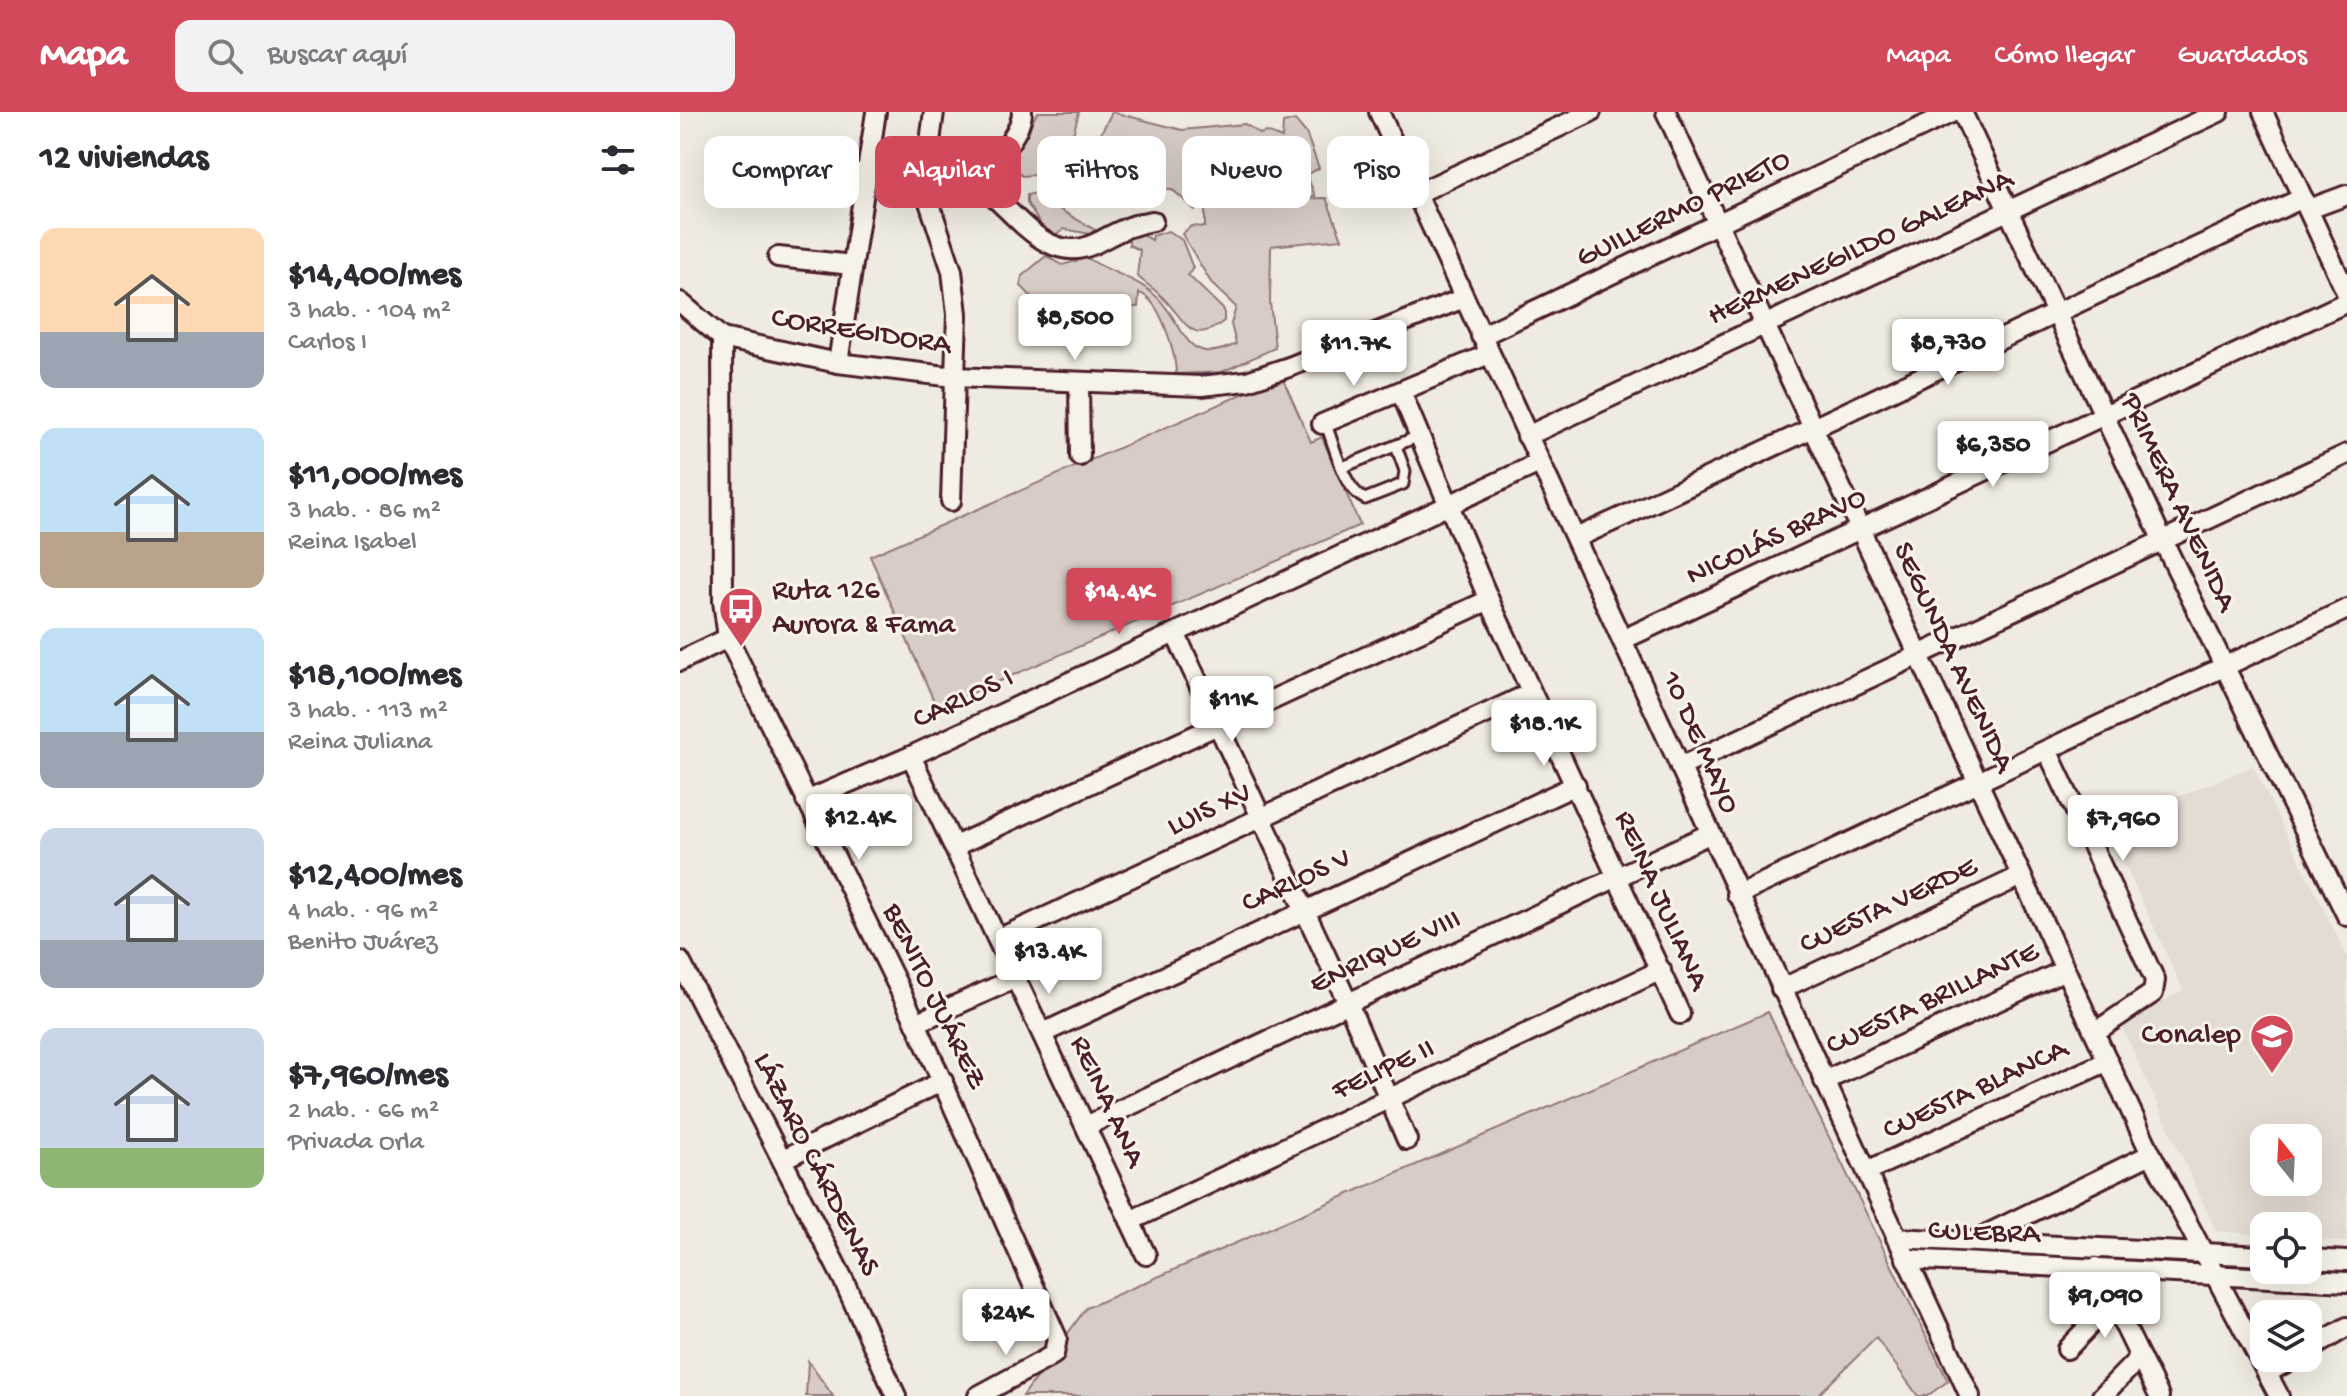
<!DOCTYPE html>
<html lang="es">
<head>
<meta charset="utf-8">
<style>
  body { margin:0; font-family:"Gochi Hand",sans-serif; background:#f2f2f3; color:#2b2b33; height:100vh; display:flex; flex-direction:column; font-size:30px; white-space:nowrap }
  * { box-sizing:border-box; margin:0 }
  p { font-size:26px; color:#7c7c81 }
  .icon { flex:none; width:44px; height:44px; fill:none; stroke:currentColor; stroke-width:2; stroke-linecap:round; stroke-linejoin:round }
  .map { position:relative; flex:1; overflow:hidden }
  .side { display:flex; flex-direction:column; background:#fff; width:680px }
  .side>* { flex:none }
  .guide { position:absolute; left:24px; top:24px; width:760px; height:72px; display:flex; gap:16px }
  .needle { width:52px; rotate:342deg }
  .buttons { position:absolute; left:1570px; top:1012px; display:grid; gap:16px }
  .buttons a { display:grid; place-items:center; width:72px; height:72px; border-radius:16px; background:#fff; box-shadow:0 8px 32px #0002; font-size:40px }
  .price { position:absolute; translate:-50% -68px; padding:0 18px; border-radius:8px; background:#fff; color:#222; font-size:26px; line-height:52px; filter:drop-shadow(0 2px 4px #0008) }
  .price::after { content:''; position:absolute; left:50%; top:48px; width:24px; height:18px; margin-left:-12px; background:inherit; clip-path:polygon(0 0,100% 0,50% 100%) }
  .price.active { background:#d1495b; color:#fff }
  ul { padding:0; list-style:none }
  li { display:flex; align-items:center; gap:24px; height:200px; padding:0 40px }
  li span { display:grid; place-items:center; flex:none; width:224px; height:160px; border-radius:16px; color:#555 }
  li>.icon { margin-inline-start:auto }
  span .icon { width:96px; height:96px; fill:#fffc; stroke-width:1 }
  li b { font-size:34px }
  h2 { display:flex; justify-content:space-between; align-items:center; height:96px; padding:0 40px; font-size:34px }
  .chip { padding:0 28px; border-radius:16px; background:#fff; box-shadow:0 8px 32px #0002; font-size:28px; line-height:72px }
  .chip.active { background:#d1495b; color:#fff }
  header { display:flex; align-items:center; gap:48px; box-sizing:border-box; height:112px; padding:0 40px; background:#d1495b; color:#fff }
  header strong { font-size:38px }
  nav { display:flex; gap:44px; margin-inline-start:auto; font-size:28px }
  .search { width:560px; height:72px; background:#f2f2f3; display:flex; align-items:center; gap:20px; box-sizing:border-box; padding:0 28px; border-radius:16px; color:#7c7c81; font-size:30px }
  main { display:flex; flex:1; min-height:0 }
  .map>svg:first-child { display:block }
</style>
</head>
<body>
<header>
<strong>Mapa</strong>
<div class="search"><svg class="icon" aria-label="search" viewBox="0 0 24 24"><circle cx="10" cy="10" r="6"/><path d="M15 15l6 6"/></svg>Buscar aquí</div>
<nav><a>Mapa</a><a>Cómo llegar</a><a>Guardados</a></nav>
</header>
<main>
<section class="side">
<h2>12 viviendas<svg class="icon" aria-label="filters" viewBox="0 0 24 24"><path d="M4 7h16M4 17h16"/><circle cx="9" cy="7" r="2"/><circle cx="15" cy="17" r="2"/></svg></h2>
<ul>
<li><span style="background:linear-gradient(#ffd9b3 65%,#9aa5b1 0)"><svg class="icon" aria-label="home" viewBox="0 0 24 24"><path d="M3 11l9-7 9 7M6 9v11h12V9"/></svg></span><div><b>$14,400/mes</b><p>3 hab. · 104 m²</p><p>Carlos I</p></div></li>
<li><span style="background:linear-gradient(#bfe0f5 65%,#b9a48a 0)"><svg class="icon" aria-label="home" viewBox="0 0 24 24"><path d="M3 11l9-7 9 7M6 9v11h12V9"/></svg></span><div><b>$11,000/mes</b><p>3 hab. · 86 m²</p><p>Reina Isabel</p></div></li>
<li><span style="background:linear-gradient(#bfe0f5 65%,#9aa5b1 0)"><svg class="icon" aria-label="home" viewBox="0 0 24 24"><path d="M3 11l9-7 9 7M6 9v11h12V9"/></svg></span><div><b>$18,100/mes</b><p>3 hab. · 113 m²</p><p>Reina Juliana</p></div></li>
<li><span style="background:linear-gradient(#c9d6e8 70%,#9aa5b1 0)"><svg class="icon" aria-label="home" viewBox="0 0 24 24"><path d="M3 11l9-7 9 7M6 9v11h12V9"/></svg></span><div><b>$12,400/mes</b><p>4 hab. · 96 m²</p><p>Benito Juárez</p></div></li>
<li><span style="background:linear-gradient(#c9d6e8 75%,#8fb573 0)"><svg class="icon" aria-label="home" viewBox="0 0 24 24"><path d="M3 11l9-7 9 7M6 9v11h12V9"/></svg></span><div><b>$7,960/mes</b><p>2 hab. · 66 m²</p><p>Privada Orla</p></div></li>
</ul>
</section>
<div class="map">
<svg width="1667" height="1284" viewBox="0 0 1667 1284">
  <rect width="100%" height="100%" fill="#f0ebe0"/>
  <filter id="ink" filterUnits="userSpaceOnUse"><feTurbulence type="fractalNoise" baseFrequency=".0125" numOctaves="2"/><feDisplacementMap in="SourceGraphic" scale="16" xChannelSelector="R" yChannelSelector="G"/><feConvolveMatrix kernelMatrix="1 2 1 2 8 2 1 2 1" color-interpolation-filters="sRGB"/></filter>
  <g filter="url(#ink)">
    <path fill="#e3dcd2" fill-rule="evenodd" d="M1573,654L1667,844V1130L1628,1127V1114H1584V1123L1536,1119L1441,913L1503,878L1427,714ZM1584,1026H1628V1070H1584Z"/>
    <g fill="#d8cdc6" stroke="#917678" stroke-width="2">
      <path d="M358,0H399L385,52L372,66V93L415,118L410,122L384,117L372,125L367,123L347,91V83L356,81L359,70L353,63L342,64L331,54L334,40Z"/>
      <path d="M432,0L502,18L565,12L580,22L586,20L602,26L603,11L615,8L626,21L639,56L627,63L635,84L535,86L515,98L494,79L447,63L419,46L417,29Z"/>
      <path d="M646,86L662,127L591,134L590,190L595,236L542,260L496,262C496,241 480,186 459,181L458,195L423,194L420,205L409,216C364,211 371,203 341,174L342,164L366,144L382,153L407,146C431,161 457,166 477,185C506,213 504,257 556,232L551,212L556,195L532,172L502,122L511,114L525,115V98L534,89Z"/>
      <path d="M455,119L472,128V124L488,119L502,128L513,156L508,163L544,198V209C511,235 506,209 485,188C476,178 466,172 457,164L460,138L449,133V122Z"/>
      <path d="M602,265L631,330L642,325L680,413L257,596L190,444Z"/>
      <path d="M1088,900L1268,1269L1247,1284H1238L1196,1226L1137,1284H343L406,1196Z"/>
      <path d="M128,1249L153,1284H126Z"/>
    </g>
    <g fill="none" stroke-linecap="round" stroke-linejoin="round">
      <g stroke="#4a1f2b" stroke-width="15">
        <g id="service">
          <path d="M645,310C654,331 663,377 685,387L723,372L725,359L716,334"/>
          <path d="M663,355L739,324"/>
        </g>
      </g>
      <g stroke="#4a1f2b" stroke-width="24">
        <g id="minor">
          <path d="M254,0L244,75L272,159L277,202L271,389"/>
          <path d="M342,0C341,30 299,53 313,84C342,110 372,152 414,132C434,122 450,112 473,109"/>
          <path d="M699,0L1290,1284"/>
          <path d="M986,0L1471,1042L1599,1284"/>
          <path d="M1282,0L1483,429L1667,804"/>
          <path d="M1583,0L1667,182"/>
          <path d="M103,51L186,62"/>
          <path d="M738,81L911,0"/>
          <path d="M1629,97L1667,83"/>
          <path d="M98,145L172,153"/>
          <path d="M0,190L42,226L158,251L274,265L521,274L567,269L609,255L784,186"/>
          <path d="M801,224L1273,0"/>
          <path d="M42,226L43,489L48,526L236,911L377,1226L374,1242L366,1247L298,1284"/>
          <path d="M158,251L196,0"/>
          <path d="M399,272L400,344"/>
          <path d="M721,280L809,488L1000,902"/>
          <path d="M642,312L809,242"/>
          <path d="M847,324L1539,0"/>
          <path d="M896,426C1140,315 1380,197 1623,86"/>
          <path d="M495,521L667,889L727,1028"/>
          <path d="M942,528L1667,190"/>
          <path d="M0,549L48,526"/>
          <path d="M1367,638L1475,868L1473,881L1415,920"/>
          <path d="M231,644L466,1143"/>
          <path d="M1000,655L1667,342"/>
          <path d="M126,689L231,644L859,351"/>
          <path d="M275,734L809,488"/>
          <path d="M1057,783L1667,497"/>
          <path d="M318,827L851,581"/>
          <path d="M0,849L163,1167L216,1284"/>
          <path d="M1101,877L1341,764"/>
          <path d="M236,911L336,866"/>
          <path d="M363,921L896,673"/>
          <path d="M1144,969L1385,858"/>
          <path d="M406,1014L1029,722"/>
          <path d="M103,1047L263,969"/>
          <path d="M1187,1059L1428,949"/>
          <path d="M450,1109L981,858"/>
          <path d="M1216,1126L1584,1144"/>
          <path d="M1295,1128L1471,1042"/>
          <path d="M1226,1147L1667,1170"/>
          <path d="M1628,1147L1667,1149"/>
          <path d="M1416,1155L1479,1284"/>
          <path d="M1387,1237L1433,1189"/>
          <path d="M1628,1238L1667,1215"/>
          <path d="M1587,1261L1614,1246"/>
          <path d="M1422,1284L1459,1246"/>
        </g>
      </g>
      <use href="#service" stroke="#f7f3e8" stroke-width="9"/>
      <use href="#minor" stroke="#f7f3e8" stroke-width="18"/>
    </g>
  </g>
  <defs>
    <g id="bus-pin" transform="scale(2.3)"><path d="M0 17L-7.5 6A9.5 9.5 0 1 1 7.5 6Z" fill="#d1495b" stroke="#f7f3e8"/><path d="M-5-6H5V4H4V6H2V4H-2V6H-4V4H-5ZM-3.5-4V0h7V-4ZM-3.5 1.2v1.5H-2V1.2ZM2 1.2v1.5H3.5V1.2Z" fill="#fff"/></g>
    <g id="school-pin" transform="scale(2.3)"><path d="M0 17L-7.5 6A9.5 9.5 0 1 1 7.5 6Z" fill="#d1495b" stroke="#f7f3e8"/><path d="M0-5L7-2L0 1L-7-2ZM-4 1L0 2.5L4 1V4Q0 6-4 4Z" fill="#fff"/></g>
  </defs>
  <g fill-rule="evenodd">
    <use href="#bus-pin" x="61" y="497"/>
    <use href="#school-pin" x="1592" y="924"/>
  </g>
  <g text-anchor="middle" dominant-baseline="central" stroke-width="6" stroke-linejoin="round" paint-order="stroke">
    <g font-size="30" fill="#4a1f2b" stroke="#f7f3e8">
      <text transform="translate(1004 98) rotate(-26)">GUILLERMO PRIETO</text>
      <text transform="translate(1181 137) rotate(-25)">HERMENEGILDO GALEANA</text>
      <text transform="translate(181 221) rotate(9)">CORREGIDORA</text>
      <text transform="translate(1497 391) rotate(65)">PRIMERA AVENIDA</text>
      <text transform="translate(1097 426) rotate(-25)">NICOLÁS BRAVO</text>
      <text transform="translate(1272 546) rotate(65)">SEGUNDA AVENIDA</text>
      <text transform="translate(284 588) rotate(-25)">CARLOS I</text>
      <text transform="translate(1019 631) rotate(66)">10 DE MAYO</text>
      <text transform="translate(530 699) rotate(-25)">LUIS XV</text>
      <text transform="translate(617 770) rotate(-25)">CARLOS V</text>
      <text transform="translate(980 789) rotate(66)">REINA JULIANA</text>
      <text transform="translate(1209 795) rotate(-25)">CUESTA VERDE</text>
      <text transform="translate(706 841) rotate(-25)">ENRIQUE VIII</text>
      <text transform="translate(253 885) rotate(64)">BENITO JUÁREZ</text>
      <text transform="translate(1253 888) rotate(-25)">CUESTA BRILLANTE</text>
      <text transform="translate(704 959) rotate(-25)">FELIPE II</text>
      <text transform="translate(1296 979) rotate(-25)">CUESTA BLANCA</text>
      <text transform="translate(426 990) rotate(65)">REINA ANA</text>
      <text transform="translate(135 1053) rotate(63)">LÁZARO CÁRDENAS</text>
      <text transform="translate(1304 1122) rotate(2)">CULEBRA</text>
    </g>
    <g font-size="30" fill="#4a1f2b" stroke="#f7f3e8" text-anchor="start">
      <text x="92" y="480">Ruta 126<tspan x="92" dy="34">Aurora &amp; Fama</tspan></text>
      <text x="1561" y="924" text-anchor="end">Conalep</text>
    </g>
  </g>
</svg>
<div class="buttons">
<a><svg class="needle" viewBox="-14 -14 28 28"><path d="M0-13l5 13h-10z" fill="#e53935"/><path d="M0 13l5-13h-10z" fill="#7c7c81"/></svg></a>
<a><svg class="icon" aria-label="locate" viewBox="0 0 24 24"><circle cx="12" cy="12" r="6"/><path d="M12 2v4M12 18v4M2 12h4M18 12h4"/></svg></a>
<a><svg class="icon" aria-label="layers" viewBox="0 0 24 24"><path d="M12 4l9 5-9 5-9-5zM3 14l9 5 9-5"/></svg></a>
</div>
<b class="price" style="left:395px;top:250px">$8,500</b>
<b class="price" style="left:1268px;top:275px">$8,730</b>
<b class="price" style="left:674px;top:276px">$11.7K</b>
<b class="price" style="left:1313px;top:377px">$6,350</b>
<b class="price active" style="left:439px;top:524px">$14.4K</b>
<b class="price" style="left:552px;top:632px">$11K</b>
<b class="price" style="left:864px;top:656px">$18.1K</b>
<b class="price" style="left:179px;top:750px">$12.4K</b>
<b class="price" style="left:1443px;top:751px">$7,960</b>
<b class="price" style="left:369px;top:884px">$13.4K</b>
<b class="price" style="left:1425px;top:1228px">$9,090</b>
<b class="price" style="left:326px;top:1245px">$24K</b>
<div class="guide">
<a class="chip">Comprar</a>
<a class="chip active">Alquilar</a>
<a class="chip">Filtros</a>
<a class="chip">Nuevo</a>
<a class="chip">Piso</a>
</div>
</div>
</main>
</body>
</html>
